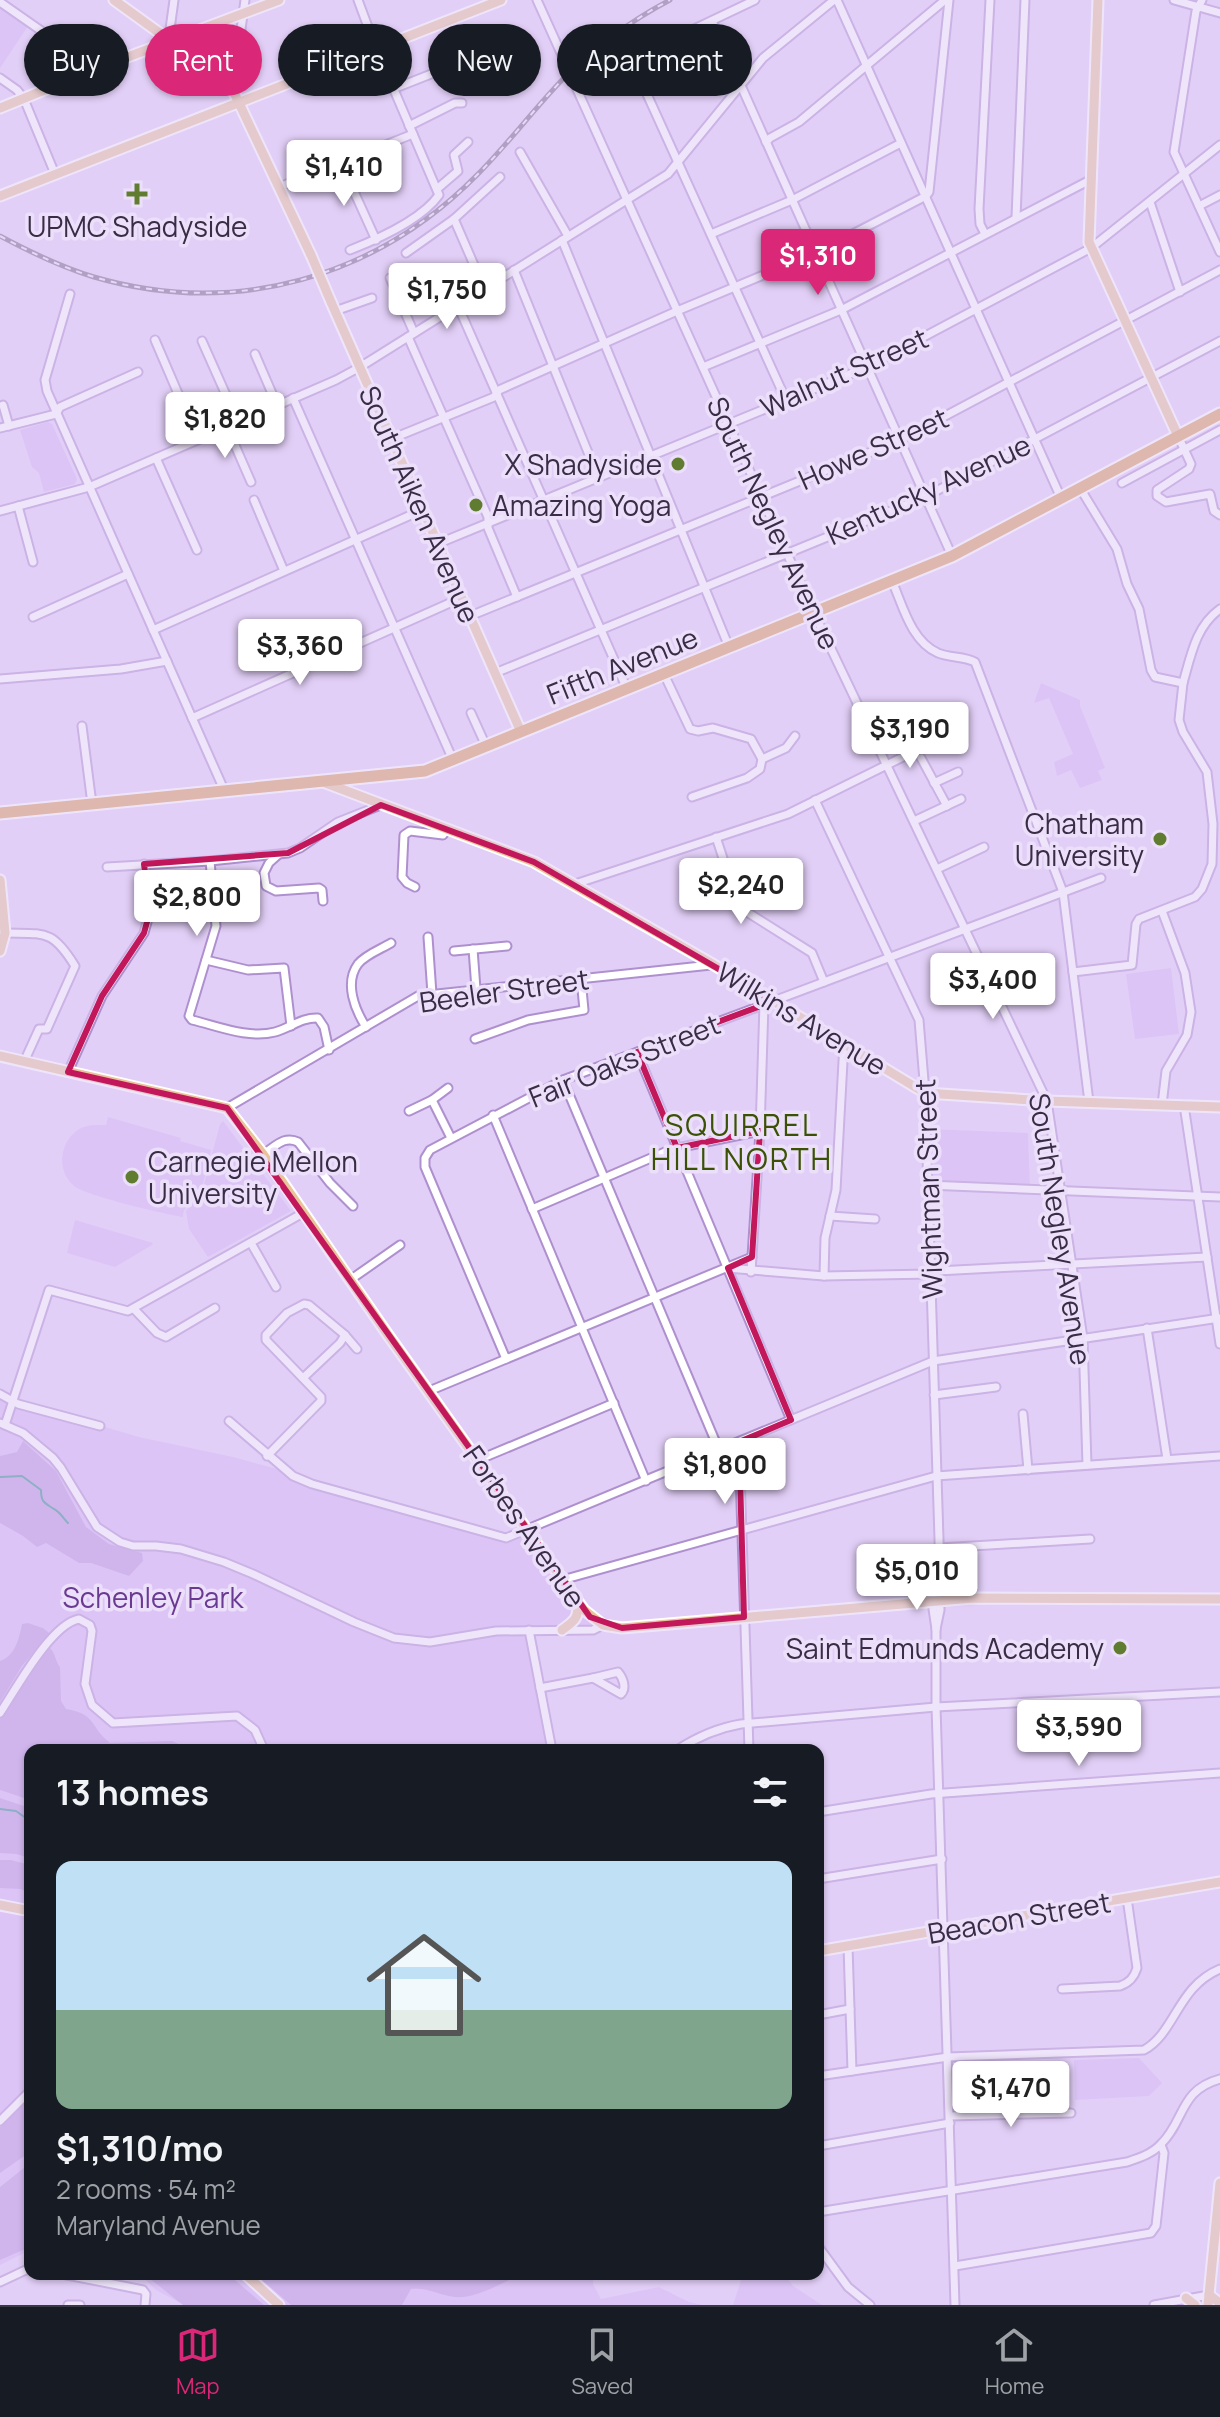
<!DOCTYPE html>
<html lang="en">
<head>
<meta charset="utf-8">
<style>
  body { margin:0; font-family:Manrope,sans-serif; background:#20242c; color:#f1f3f6; height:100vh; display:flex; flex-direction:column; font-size:30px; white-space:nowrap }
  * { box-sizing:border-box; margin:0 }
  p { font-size:26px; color:#9ea1a6 }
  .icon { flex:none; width:44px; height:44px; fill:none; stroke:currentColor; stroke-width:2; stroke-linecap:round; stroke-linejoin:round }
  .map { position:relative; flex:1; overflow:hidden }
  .drawer { position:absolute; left:24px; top:1744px; width:800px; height:536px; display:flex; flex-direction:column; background:#171b24; border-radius:16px; box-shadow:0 2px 6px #0004 }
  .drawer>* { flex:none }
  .banner { position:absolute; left:24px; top:24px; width:800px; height:72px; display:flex; gap:16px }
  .price { position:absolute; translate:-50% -68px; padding:0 18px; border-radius:8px; background:#fff; color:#222; font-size:26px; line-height:52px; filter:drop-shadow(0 2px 4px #0008) }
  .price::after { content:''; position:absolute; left:50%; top:48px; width:24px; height:18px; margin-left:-12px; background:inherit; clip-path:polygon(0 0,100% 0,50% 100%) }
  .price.current { background:#db2777; color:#fff }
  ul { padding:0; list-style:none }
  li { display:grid; align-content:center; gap:16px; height:424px; padding:0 32px }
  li+li { border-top:2px solid #363941 }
  li span { display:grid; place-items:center; height:248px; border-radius:16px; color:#555 }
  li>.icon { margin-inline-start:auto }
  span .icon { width:144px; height:144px; fill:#fffc; stroke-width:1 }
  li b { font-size:34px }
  h2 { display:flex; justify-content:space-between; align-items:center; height:96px; padding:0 32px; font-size:34px }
  .tag { padding:0 28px; border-radius:36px; background:#171b24; box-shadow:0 2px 6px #0004; font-size:28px; line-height:72px }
  .tag.current { background:#db2777; color:#fff }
  .dock { display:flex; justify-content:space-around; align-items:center; height:112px; border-top:2px solid #363941; background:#171b24; font-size:22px; color:#9ea1a6 }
  .dock a { display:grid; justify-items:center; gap:4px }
  .dock .current { color:#db2777 }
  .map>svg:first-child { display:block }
</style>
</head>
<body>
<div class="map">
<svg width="1220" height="2305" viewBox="0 0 1220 2305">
  <rect width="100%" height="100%" fill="#e2cff7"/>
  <g fill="#d4b7f4">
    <path d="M0,6L28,26L0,68Z"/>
    <path d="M235,27L229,71L191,44Z"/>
    <path d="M48,422L52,424L77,479L75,484L44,492L39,473L32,467L20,430Z"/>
    <path d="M1041,683L1080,700V706L1105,768L1098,771L1102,780L1080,788L1071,770L1057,776L1054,762L1073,754L1049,698L1034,703Z"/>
    <path d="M1171,968L1179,1034L1135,1039L1126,974Z"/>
    <path d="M108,1117L181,1138L180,1141L211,1150C207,1164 205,1183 197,1195C191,1204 183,1206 183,1217C164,1214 87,1196 74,1186C55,1170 60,1139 81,1128C90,1124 97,1125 106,1125Z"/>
    <path d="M223,1121L291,1211L208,1257L189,1229L186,1211L202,1192L220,1124Z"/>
    <path d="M926,1129L1028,1133L1030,1189L927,1185Z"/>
    <path d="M75,1220L153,1243L152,1245L115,1267L67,1253Z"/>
    <path d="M0,1396L139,1437L233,1457L292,1473L322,1487L506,1538L527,1531L584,1610L603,1625L596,1630L529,1631L552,1750H30V2250L0,2265Z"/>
    <path d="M1139,2058L1162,2083L1149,2096L1075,2100L1074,2060Z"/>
    <path d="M140,2274H593V2284L601,2299L659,2287L689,2302L702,2305H184L156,2290Z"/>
    <path d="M743,2274H784L793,2286L822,2305H733Z"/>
  </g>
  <g fill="#bb96e1">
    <path d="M23,1441L56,1471L86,1527L109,1544L142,1553L143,1561L129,1576L91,1563H79L46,1543L37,1547L23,1536L0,1523V1456L17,1452Z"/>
    <path d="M28,1623L43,1628L49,1633L22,1666L0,1702V1661C15,1656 19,1639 22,1624Z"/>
    <path d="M50,1648C56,1654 55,1661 60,1667L61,1701L66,1709C97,1714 89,1726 110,1743L172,1741L192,1750H30V1800L0,1790V1719L38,1662Z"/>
    <path d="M0,1798L30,1808V1858L16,1854L0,1853Z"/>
    <path d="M0,1860H11L30,1865V1894L21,1889L0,1888Z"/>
    <path d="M30,2097V2152L0,2173V2127Z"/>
    <path d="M30,2163V2247L0,2260V2187Z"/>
    <path d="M144,2274H228L264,2305H183Z"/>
    <path d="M255,2274H522C503,2282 477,2299 455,2297C439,2295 427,2287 411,2289L402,2305H291Z"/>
  </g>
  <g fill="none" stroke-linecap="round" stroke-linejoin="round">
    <g stroke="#288787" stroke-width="2">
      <path d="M0,1477L22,1476L41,1490C41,1503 45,1503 54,1509C60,1512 64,1519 68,1523"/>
      <path d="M0,1809L16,1811L30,1821"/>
    </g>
    <g stroke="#af90cf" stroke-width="11">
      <g id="minor">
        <path d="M537,0L565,62"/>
        <path d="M755,0L631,59L786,400"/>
        <path d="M837,0L1061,498"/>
        <path d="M1174,0L1220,13"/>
        <path d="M1202,0L1196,11L1174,152L1220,252"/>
        <path d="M0,2L96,69"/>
        <path d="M712,21L952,556"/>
        <path d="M172,42L170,29L174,0"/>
        <path d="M0,78L17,90L24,99L55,174"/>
        <path d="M230,84L235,73L245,0"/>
        <path d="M575,85L814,613L1047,1101L1083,1338L1087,1465"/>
        <path d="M393,89L449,67"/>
        <path d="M409,126L455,103H462"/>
        <path d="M766,142L770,138L799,122L945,0"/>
        <path d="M520,152L568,236"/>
        <path d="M341,163L376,240"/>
        <path d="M279,187L413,134"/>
        <path d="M437,189L458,171L454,155L468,142"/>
        <path d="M1150,202L1180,292"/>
        <path d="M1199,206L1220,195"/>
        <path d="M1016,217L1025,0"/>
        <path d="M454,219L484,288"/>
        <path d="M711,234L792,200L901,143"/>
        <path d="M985,234L980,224L979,209L990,0"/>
        <path d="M562,240L729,647"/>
        <path d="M350,250C378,239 422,219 439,195L374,43L358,0"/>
        <path d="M406,253L454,219L500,177"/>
        <path d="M514,270L598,477"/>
        <path d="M390,278L414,333"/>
        <path d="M70,294L45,380L47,391L225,792"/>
        <path d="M458,306L627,689"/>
        <path d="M335,311L372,298"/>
        <path d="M408,337L488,517V528L517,597"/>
        <path d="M155,340L198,440"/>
        <path d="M202,341L238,422"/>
        <path d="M255,354L277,405"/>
        <path d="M703,367L841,310L1090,180"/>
        <path d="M293,398L453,760"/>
        <path d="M3,405L9,426"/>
        <path d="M227,427L251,482"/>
        <path d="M0,428L56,414L60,407L138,372"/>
        <path d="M1178,436L1191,464L1189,469L1157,490V496L1166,502L1210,494L1214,511L1220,515"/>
        <path d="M391,439L494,397L499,390L677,311L816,253L926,196L929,192L949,0"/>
        <path d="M156,458L197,550"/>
        <path d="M1122,483L1220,430"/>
        <path d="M254,500L284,571"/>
        <path d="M18,506L33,562"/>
        <path d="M0,511L89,487L336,380L360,367L668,174L763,58L834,0"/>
        <path d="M437,544L867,367L1091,248L1220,145"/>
        <path d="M892,581C903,606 911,641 938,653C950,658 964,656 975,662L1063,892L1089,1102"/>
        <path d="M470,616L900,440L1220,270"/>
        <path d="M33,617L128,574"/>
        <path d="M153,630L422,510"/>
        <path d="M495,673L925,497L1220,341"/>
        <path d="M664,674L690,729L698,731L713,728L751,739L762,759L760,769L747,778L692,797"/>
        <path d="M0,679L121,669L167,661"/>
        <path d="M1183,683C1191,655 1196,626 1220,609"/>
        <path d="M471,713L486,746"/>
        <path d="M192,718L461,598"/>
        <path d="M82,726L92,804"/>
        <path d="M921,758L947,806"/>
        <path d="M762,759L786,748L795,736"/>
        <path d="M934,783L958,772"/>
        <path d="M815,800L919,1020L925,1093L939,1539L940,1610L936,1629"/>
        <path d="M914,821L961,799"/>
        <path d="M716,837L739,907L812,953L824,982"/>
        <path d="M278,855L269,863L264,873L266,886L276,891L319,888L322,890L323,901"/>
        <path d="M210,861L216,926L189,1016L192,1020C218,1026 248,1039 275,1032C290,1028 302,1017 318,1018L324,1027L329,1050"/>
        <path d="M107,867L210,861L288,853L300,848L338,822L381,805"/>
        <path d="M937,869L984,847"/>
        <path d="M575,884L788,814L923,747"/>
        <path d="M415,887L407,883L402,877L404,835L410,831L443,835L447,829"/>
        <path d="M1162,911L1185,973L1191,1012L1187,1035L1166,1071L1162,1105"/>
        <path d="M5,933C45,934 52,929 75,966L47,1029H39L24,1062"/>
        <path d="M428,937L432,994"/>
        <path d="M473,949L476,989"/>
        <path d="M454,951L507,946"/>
        <path d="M206,960L248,970L284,968L291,1026"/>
        <path d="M1073,972L1132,965L1136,924L1139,919L1195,897L1202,889L1212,864L1213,824L1207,772L1183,732L1179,720L1183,683L1155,677L1151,670L1139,609L1127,584L1117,549L1080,488"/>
        <path d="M366,1027C355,1010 344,983 358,964C365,955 381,949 391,943"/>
        <path d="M475,1039L528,1020L584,1010L581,979"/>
        <path d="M637,1052L791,1420"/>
        <path d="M68,1072L102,996L144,933L150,911L144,864"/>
        <path d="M563,1080L719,1450"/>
        <path d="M432,1100L451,1138"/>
        <path d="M1184,1105L1220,1344"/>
        <path d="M227,1108L418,996L711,965"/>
        <path d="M409,1111L432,1100L448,1088"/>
        <path d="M493,1115L646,1481"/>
        <path d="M263,1154C275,1147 284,1135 298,1142L330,1183L353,1206"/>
        <path d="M927,1185L1220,1197"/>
        <path d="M532,1209L672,1149L760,1131"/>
        <path d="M830,1216L875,1219"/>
        <path d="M251,1243L276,1287"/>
        <path d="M727,1268L824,1276L930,1274L937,1271L1207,1257"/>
        <path d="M751,1272L760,1131L764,1004"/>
        <path d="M824,1276L825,1238L836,1190L844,1043"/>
        <path d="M350,1280L400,1245"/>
        <path d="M134,1309L157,1333L166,1337L215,1308"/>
        <path d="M1147,1328L1167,1459"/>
        <path d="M506,1359L425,1167V1158L430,1150L563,1080L1101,878"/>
        <path d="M303,1378L340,1343L345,1335"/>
        <path d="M429,1391L752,1257"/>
        <path d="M0,1394L18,1404L100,1426"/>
        <path d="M934,1395L996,1387"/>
        <path d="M1023,1414L1028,1470"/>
        <path d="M229,1421L293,1476L312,1484L506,1538L933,1361L1220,1318"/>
        <path d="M0,1423L23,1433L53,1458L61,1468L97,1527L120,1542L133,1546H156L181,1549L224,1562L253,1574L354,1622L394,1638L430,1642L496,1631L593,1630L603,1625"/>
        <path d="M5,1425L49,1290L128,1311L303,1213"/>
        <path d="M739,1442L749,1750"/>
        <path d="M267,1456L321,1401V1397L266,1340V1335L287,1313L304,1304L309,1305L345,1335L357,1349"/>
        <path d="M478,1460L614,1403"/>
        <path d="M939,1548L1090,1539"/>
        <path d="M562,1580L936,1476L1220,1456"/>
        <path d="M938,1601L933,1609L936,1629V1707L955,2305"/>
        <path d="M529,1630L552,1750"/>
        <path d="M618,1672C623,1678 627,1688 621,1694L593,1678Z"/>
        <path d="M540,1688L593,1678"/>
        <path d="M0,1713C16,1689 51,1624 79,1619L90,1625L92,1631L85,1684L92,1705L113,1723L237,1716L255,1730L264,1750"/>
        <path d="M677,1750C697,1737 717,1728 741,1724L936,1707L1220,1692"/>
        <path d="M818,1812L931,1794L1220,1773"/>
        <path d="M818,1879L942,1859"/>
        <path d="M848,1946L852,2071"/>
        <path d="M1062,1989L1120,1986C1129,1983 1134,1978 1137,1968L1127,1898"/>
        <path d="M818,2015L850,2009"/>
        <path d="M818,2076L948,2057L1144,2050C1176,2032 1177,1987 1220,1969"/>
        <path d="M950,2116L1071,2113"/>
        <path d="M0,2121L30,2091"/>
        <path d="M818,2146L950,2123"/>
        <path d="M818,2212L1127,2162C1139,2158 1152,2154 1161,2144C1185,2121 1179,2090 1220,2079"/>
        <path d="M818,2246L848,2287L870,2305"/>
        <path d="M955,2266L1151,2233L1156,2226L1164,2153L1161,2145"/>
        <path d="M62,2274L143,2290L146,2294L145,2305"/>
        <path d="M0,2282L30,2268"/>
        <path d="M68,2305H80"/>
        <path d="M1154,2305L1209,2295"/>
      </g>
    </g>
    <g stroke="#fff" stroke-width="13">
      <g id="major">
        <path d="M114,0L230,84L311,255"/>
        <path d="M1098,0L1089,242L1178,436"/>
        <path d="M0,108L96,69L279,0"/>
        <path d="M0,196L501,0"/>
        <path d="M331,302L521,732"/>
        <path d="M323,782L534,862L714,965L925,1093L1047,1101L1220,1107"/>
        <path d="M0,880L5,933L0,951"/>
        <path d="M0,1056L227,1108L263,1154L388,1335L584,1610L603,1625L622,1628L973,1598L1220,1599"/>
        <path d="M562,1630C573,1622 580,1618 577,1603"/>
        <path d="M0,1905L30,1911"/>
        <path d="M818,1951L1220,1882"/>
        <path d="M245,2274L279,2305"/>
        <path d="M1209,2295L1220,2303"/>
        <path d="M1186,2298L1195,2305"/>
        <path d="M1208,2305L1220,2183"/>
      </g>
    </g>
    <g stroke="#fff" stroke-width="15">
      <path id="highway" d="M0,813L425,771L952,556L1220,414"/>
    </g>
    <use href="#minor" stroke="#fff" stroke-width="7"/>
    <use href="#major" stroke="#e9c39a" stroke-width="9"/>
    <use href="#highway" stroke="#da9b57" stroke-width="11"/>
    <g stroke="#766786" stroke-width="5">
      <path id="rail" d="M0,236C30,252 61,267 94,277C235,318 376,278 478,174C508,144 533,110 563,79C595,47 630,21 670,0"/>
    </g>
    <use href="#rail" stroke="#ecdffa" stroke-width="2" stroke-dasharray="6" stroke-linecap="butt"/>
    <g stroke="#af90cf" stroke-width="11" stroke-linecap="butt">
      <path id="minor-bridge" d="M565,62L575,85"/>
    </g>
    <g stroke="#fff" stroke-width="13" stroke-linecap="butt">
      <path id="major-bridge" d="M311,255L331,302"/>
    </g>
    <use href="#minor-bridge" stroke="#fff" stroke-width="7"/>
    <use href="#major-bridge" stroke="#e9c39a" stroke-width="9"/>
  </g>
  <path d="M0 0H1220V2305H0ZM381,805L534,862L774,1001L637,1052L677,1148L760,1131L752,1257L728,1268L791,1420L739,1442L744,1617L622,1628L590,1617L227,1108L68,1072L102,996L144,933L150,911L144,864L288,853Z" fill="#e2cff7" fill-opacity=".55" fill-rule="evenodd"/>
  <path fill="none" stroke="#c2185b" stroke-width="6" stroke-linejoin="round" d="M381,805L534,862L774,1001L637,1052L677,1148L760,1131L752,1257L728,1268L791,1420L739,1442L744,1617L622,1628L590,1617L227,1108L68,1072L102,996L144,933L150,911L144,864L288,853Z"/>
  <g fill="#607c30" stroke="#ecdffa" stroke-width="3">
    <path d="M133 182h8v8h8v8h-8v8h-8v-8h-8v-8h8z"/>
    <circle cx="678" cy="464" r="8"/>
    <circle cx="476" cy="505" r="8"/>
    <circle cx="1160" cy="839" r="8"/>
    <circle cx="132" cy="1177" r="8"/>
    <circle cx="1120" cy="1648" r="8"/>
  </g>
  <g text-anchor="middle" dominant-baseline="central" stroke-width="7" stroke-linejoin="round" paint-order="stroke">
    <g font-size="28" fill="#392c46" stroke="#ecdffa" text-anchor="end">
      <text x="137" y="226" text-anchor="middle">UPMC Shadyside</text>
      <text x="662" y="464">X Shadyside</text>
      <text x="492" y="505" text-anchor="start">Amazing Yoga</text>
      <text x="1144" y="823">Chatham<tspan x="1144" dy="32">University</tspan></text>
      <text x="148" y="1161" text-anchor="start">Carnegie Mellon<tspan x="148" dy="32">University</tspan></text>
      <text x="1104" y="1648">Saint Edmunds Academy</text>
    </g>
    <g font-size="28" fill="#392c46" stroke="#ecdffa">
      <text transform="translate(844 372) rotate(-24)">Walnut Street</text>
      <text transform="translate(873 448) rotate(-24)">Howe Street</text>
      <text transform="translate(928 489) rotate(-25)">Kentucky Avenue</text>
      <text transform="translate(420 504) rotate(66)">South Aiken Avenue</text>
      <text transform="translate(774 523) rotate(65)">South Negley Avenue</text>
      <text transform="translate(622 665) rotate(-22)">Fifth Avenue</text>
      <text transform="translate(504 990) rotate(-8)">Beeler Street</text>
      <text transform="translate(802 1018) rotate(31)">Wilkins Avenue</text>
      <text transform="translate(624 1060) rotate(-22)">Fair Oaks Street</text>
      <text transform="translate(928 1189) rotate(-92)">Wightman Street</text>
      <text transform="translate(1061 1229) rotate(81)">South Negley Avenue</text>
      <text transform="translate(525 1526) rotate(55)">Forbes Avenue</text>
      <text transform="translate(1019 1917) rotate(-10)">Beacon Street</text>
    </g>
    <g font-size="28" fill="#6a3a92" stroke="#ecdffa">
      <text x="153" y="1597">Schenley Park</text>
    </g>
    <g font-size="30" letter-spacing="2" fill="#3b5206" stroke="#ecdffa">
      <text x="742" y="1124">SQUIRREL<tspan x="742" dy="34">HILL NORTH</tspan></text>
    </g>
  </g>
</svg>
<b class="price" style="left:344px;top:208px">$1,410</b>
<b class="price current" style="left:818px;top:297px">$1,310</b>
<b class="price" style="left:447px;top:331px">$1,750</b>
<b class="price" style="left:225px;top:460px">$1,820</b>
<b class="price" style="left:300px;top:687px">$3,360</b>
<b class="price" style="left:910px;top:770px">$3,190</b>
<b class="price" style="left:741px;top:926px">$2,240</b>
<b class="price" style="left:197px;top:938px">$2,800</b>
<b class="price" style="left:993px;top:1021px">$3,400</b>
<b class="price" style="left:725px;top:1506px">$1,800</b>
<b class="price" style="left:917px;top:1612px">$5,010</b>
<b class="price" style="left:1079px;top:1768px">$3,590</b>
<b class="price" style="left:1011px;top:2129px">$1,470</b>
<div class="banner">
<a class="tag">Buy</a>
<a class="tag current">Rent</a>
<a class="tag">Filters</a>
<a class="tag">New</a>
<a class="tag">Apartment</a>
</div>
<section class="drawer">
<h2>13 homes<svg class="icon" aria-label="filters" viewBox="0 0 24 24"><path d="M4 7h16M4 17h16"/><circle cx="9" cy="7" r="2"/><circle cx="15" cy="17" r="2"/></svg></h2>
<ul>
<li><span style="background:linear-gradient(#bfe0f5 60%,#7fa58c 0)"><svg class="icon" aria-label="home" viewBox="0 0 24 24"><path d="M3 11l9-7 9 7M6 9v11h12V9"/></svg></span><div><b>$1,310/mo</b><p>2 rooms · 54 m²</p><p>Maryland Avenue</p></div></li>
</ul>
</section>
</div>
<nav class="dock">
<a class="current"><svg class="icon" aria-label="map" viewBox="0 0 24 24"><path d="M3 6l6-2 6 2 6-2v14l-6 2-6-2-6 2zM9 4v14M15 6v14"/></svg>Map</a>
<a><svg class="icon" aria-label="saved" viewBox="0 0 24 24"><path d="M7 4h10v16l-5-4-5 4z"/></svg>Saved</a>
<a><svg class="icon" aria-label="home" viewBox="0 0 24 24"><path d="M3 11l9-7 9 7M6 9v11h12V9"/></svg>Home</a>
</nav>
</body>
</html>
